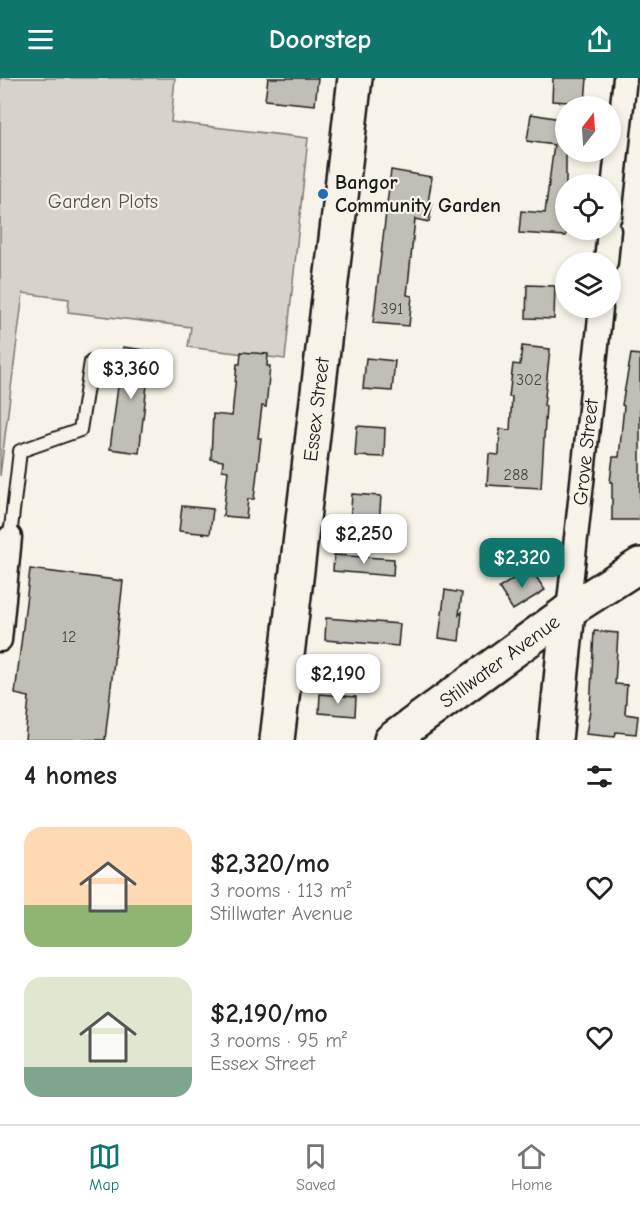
<!DOCTYPE html>
<html lang="en">
<head>
<meta charset="utf-8">
<style>
  body { margin:0; font-family:"Comic Neue",sans-serif; background:#f6f6f6; color:#222; height:100vh; display:flex; flex-direction:column; font-size:22px; white-space:nowrap }
  * { box-sizing:border-box; margin:0 }
  p { font-size:20px; color:#767676 }
  .icon { flex:none; width:33px; height:33px; fill:none; stroke:currentColor; stroke-width:2; stroke-linecap:round; stroke-linejoin:round }
  .map { position:relative; height:662px; overflow:hidden }
  .side { display:flex; flex-direction:column; background:#fff; flex:1 }
  .side>* { flex:none }
  .needle { width:39px; rotate:17deg }
  .tools { position:absolute; left:555px; top:18px; display:grid; gap:12px }
  .tools a { display:grid; place-items:center; width:66px; height:66px; border-radius:50%; background:#fff; box-shadow:0 3px 9px #0003; font-size:30px }
  .price { position:absolute; translate:-50% -51px; padding:0 14px; border-radius:12px; background:#fff; color:#222; font-size:20px; line-height:39px; filter:drop-shadow(0 2px 3px #0008) }
  .price::after { content:''; position:absolute; left:50%; top:36px; width:18px; height:14px; margin-left:-9px; background:inherit; clip-path:polygon(0 0,100% 0,50% 100%) }
  .price.active { background:#0f766e; color:#fff }
  ul { padding:0; list-style:none }
  li { display:flex; align-items:center; gap:18px; height:150px; padding:0 24px }
  li span { display:grid; place-items:center; flex:none; width:168px; height:120px; border-radius:18px; color:#555 }
  li>.icon { margin-inline-start:auto }
  span .icon { width:72px; height:72px; fill:#fffc; stroke-width:1 }
  li b { font-size:26px }
  h2 { display:flex; justify-content:space-between; align-items:center; height:72px; padding:0 24px; font-size:26px }
  header { display:flex; justify-content:space-between; align-items:center; height:78px; padding:0 24px; background:#0f766e; color:#fff; font-size:27px; font-weight:800 }
  .tab-bar { display:flex; justify-content:space-around; align-items:center; height:84px; border-top:2px solid #e0e0e0; background:#fff; font-size:16px; color:#767676 }
  .tab-bar a { display:grid; justify-items:center; gap:3px }
  .tab-bar .active { color:#0f766e }
  .map>svg:first-child { display:block }
</style>
</head>
<body>
<header><svg class="icon" aria-label="menu" viewBox="0 0 24 24"><path d="M4 6h16M4 12h16M4 18h16"/></svg>Doorstep<svg class="icon" aria-label="share" viewBox="0 0 24 24"><path d="M12 15V3M7 8l5-5 5 5M5 13v7h14v-7"/></svg></header>
<div class="map">
<svg width="640" height="662" viewBox="0 0 640 662">
  <rect width="100%" height="100%" fill="#f7f3e8"/>
  <filter id="ink" filterUnits="userSpaceOnUse"><feTurbulence type="fractalNoise" baseFrequency=".0167" numOctaves="2"/><feDisplacementMap in="SourceGraphic" scale="12" xChannelSelector="R" yChannelSelector="G"/><feConvolveMatrix kernelMatrix="1 2 1 2 8 2 1 2 1" color-interpolation-filters="sRGB"/></filter>
  <g filter="url(#ink)">
    <path fill="#d7d3cb" stroke="#7a7874" stroke-width="1.5" d="M0,0H175L171,44L308,60L285,281L188,269L191,249L68,234L69,221L23,215L0,398Z"/>
    <g fill="#c0beb5" stroke="#1c1c1c" stroke-width="1.5">
      <path d="M268,0H318L315,27L265,22Z"/>
      <path d="M553,0H587L585,25L552,23Z"/>
      <path d="M531,36L566,42V158L519,155L521,133L545,135L554,67L527,63Z"/>
      <path d="M391,92L432,99L428,125L432,126L429,144L415,141L407,217L412,218L409,248L373,245Z"/>
      <path d="M527,207L555,208L554,241L526,240Z"/>
      <path d="M522,268L550,271L544,328H546L541,410L487,407L489,376L499,377L500,351L510,352L512,319H509L513,286L520,287Z"/>
      <path d="M123,269L151,273L139,375L110,371Z"/>
      <path d="M241,274L268,276L267,288H270L266,329L262,328L258,360H261L254,421H248L246,440L223,438L228,393L222,392L223,383L211,381L213,336L232,338L237,286H240Z"/>
      <path d="M631,276L640,277V442H612V404H610L613,379H619L624,328L622,327Z"/>
      <path d="M366,280L395,283L392,313L363,311Z"/>
      <path d="M357,348L385,350L384,379L355,378Z"/>
      <path d="M352,416L381,418L379,447L350,446Z"/>
      <path d="M182,428L213,431L210,456L179,453Z"/>
      <path d="M334,477L394,481L393,498L333,493Z"/>
      <path d="M530,490L545,512L513,532L499,510Z"/>
      <path d="M30,491L123,503L105,662H25L29,619L15,616Z"/>
      <path d="M445,512L462,515L459,537L462,534L459,563L439,560Z"/>
      <path d="M326,540L400,546L398,568L325,562Z"/>
      <path d="M594,553L618,555L615,606L627,607L625,636L638,638L636,656L616,654L615,659L586,656L590,632Z"/>
      <path d="M320,616L356,619L355,638L319,635Z"/>
    </g>
    <g fill="none" stroke-linecap="round" stroke-linejoin="round">
      <g stroke="#1c1c1c" stroke-width="16">
        <path id="lane" d="M10,459L20,373L80,352L91,284"/>
      </g>
      <g stroke="#1c1c1c" stroke-width="27">
        <g id="street">
          <path d="M610,138L625,0"/>
          <path d="M606,184L609,152"/>
          <path id="s1" d="M568,533L601,230"/>
          <path d="M0,562L10,459"/>
        </g>
      </g>
      <g stroke="#1c1c1c" stroke-width="38">
        <g id="secondary">
          <path id="s2" d="M277,662L355,0"/>
          <path id="s3" d="M391,662L568,533L640,487"/>
          <path d="M555,662L568,533"/>
        </g>
      </g>
      <use href="#lane" stroke="#f7f3e8" stroke-width="12"/>
      <use href="#street" stroke="#f7f3e8" stroke-width="22"/>
      <use href="#secondary" stroke="#f7f3e8" stroke-width="33"/>
    </g>
  </g>
  <circle fill="#1f6fb2" stroke="#f7f3e8" stroke-width="2" cx="323" cy="116" r="6"/>
  <g text-anchor="middle" dominant-baseline="central" stroke-width="4.5" stroke-linejoin="round" paint-order="stroke">
    <g font-size="16" fill="#454442">
      <text x="392" y="231">391</text>
      <text x="529" y="302">302</text>
      <text x="516" y="397">288</text>
      <text x="69" y="559">12</text>
    </g>
    <g font-size="20" font-weight="bold" fill="#1c1c1c" stroke="#f7f3e8" text-anchor="start">
      <text x="335" y="104">Bangor<tspan x="335" dy="23">Community Garden</tspan></text>
    </g>
    <g font-size="20" fill="#545351" stroke="#f7f3e8">
      <text x="103" y="123">Garden Plots</text>
    </g>
    <g font-size="20" fill="#1c1c1c" stroke="#f7f3e8">
      <text stroke="none"><textPath href="#s2" startOffset="333">Essex Street</textPath></text>
      <text stroke="none"><textPath href="#s1" startOffset="160">Grove Street</textPath></text>
      <text stroke="none"><textPath href="#s3" startOffset="134">Stillwater Avenue</textPath></text>
    </g>
  </g>
</svg>
<div class="tools">
<a><svg class="needle" viewBox="-14 -14 28 28"><path d="M0-13l5 13h-10z" fill="#e53935"/><path d="M0 13l5-13h-10z" fill="#767676"/></svg></a>
<a><svg class="icon" aria-label="locate" viewBox="0 0 24 24"><circle cx="12" cy="12" r="6"/><path d="M12 2v4M12 18v4M2 12h4M18 12h4"/></svg></a>
<a><svg class="icon" aria-label="layers" viewBox="0 0 24 24"><path d="M12 4l9 5-9 5-9-5zM3 14l9 5 9-5"/></svg></a>
</div>
<b class="price" style="left:131px;top:322px">$3,360</b>
<b class="price" style="left:364px;top:487px">$2,250</b>
<b class="price active" style="left:522px;top:511px">$2,320</b>
<b class="price" style="left:338px;top:627px">$2,190</b>
</div>
<section class="side">
<h2>4 homes<svg class="icon" aria-label="filters" viewBox="0 0 24 24"><path d="M4 7h16M4 17h16"/><circle cx="9" cy="7" r="2"/><circle cx="15" cy="17" r="2"/></svg></h2>
<ul>
<li><span style="background:linear-gradient(#ffd9b3 65%,#8fb573 0)"><svg class="icon" aria-label="home" viewBox="0 0 24 24"><path d="M3 11l9-7 9 7M6 9v11h12V9"/></svg></span><div><b>$2,320/mo</b><p>3 rooms · 113 m²</p><p>Stillwater Avenue</p></div><svg class="icon" aria-label="heart" viewBox="0 0 24 24"><path d="M12 20l-8-8c-3-5 5-10 8-4 3-6 11-1 8 4z"/></svg></li>
<li><span style="background:linear-gradient(#dfe7d0 75%,#7fa58c 0)"><svg class="icon" aria-label="home" viewBox="0 0 24 24"><path d="M3 11l9-7 9 7M6 9v11h12V9"/></svg></span><div><b>$2,190/mo</b><p>3 rooms · 95 m²</p><p>Essex Street</p></div><svg class="icon" aria-label="heart" viewBox="0 0 24 24"><path d="M12 20l-8-8c-3-5 5-10 8-4 3-6 11-1 8 4z"/></svg></li>
</ul>
</section>
<nav class="tab-bar">
<a class="active"><svg class="icon" aria-label="map" viewBox="0 0 24 24"><path d="M3 6l6-2 6 2 6-2v14l-6 2-6-2-6 2zM9 4v14M15 6v14"/></svg>Map</a>
<a><svg class="icon" aria-label="saved" viewBox="0 0 24 24"><path d="M7 4h10v16l-5-4-5 4z"/></svg>Saved</a>
<a><svg class="icon" aria-label="home" viewBox="0 0 24 24"><path d="M3 11l9-7 9 7M6 9v11h12V9"/></svg>Home</a>
</nav>
</body>
</html>
